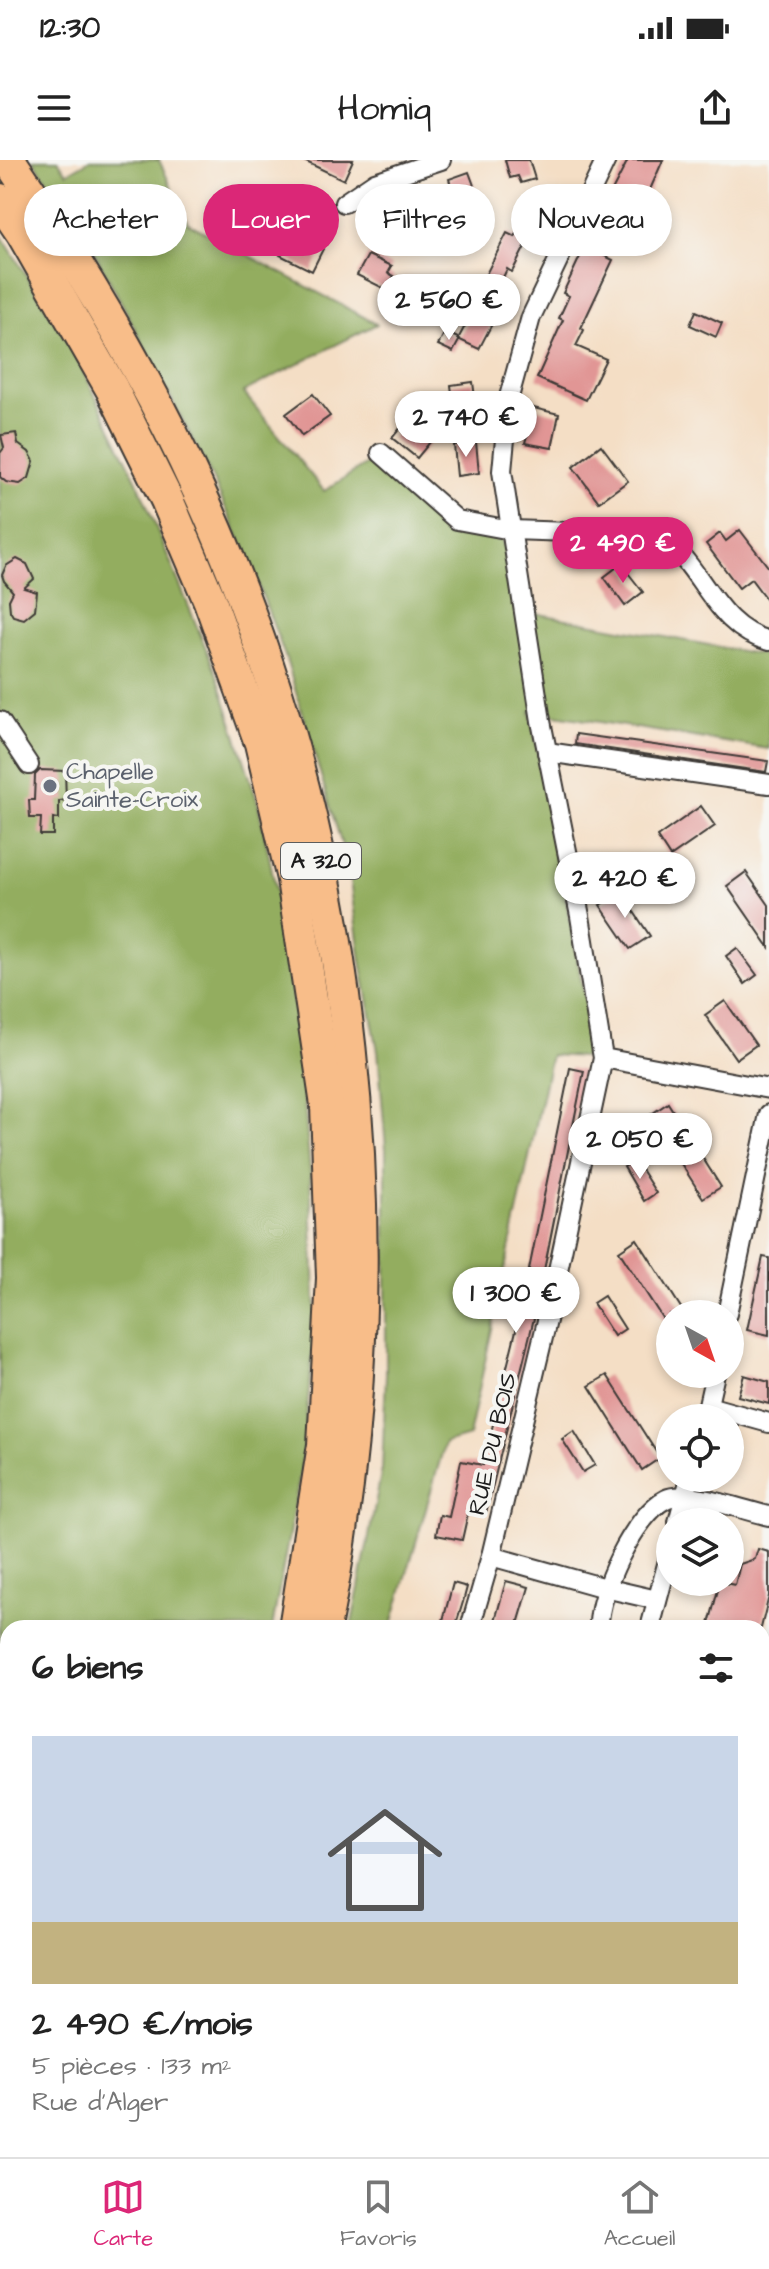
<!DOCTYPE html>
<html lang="fr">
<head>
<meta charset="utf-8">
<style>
  body { margin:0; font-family:"Architects Daughter",sans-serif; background:#f6f6f6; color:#222; height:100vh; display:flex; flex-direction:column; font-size:30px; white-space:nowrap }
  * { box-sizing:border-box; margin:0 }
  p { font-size:26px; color:#767676 }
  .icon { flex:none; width:44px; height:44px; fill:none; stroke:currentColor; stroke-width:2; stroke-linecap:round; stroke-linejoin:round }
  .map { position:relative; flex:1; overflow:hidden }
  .side { position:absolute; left:0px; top:1460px; width:770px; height:538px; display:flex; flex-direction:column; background:#fff; border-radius:24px 24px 0 0; box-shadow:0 4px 12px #0003 }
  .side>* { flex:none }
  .hud { position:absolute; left:24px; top:24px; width:722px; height:72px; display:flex; gap:16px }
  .needle { width:52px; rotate:140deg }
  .controls { position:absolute; left:656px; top:1140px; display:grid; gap:16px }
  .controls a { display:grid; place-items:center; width:88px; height:88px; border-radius:50%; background:#fff; box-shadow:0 4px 12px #0003; font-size:40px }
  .price { position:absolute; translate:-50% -68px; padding:0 18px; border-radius:28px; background:#fff; color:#222; font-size:26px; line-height:52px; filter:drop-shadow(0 2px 4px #0008) }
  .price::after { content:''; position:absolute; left:50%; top:48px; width:24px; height:18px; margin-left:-12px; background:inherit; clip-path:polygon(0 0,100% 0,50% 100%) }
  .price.on { background:#db2777; color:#fff }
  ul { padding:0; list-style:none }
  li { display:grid; align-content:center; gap:16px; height:424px; padding:0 32px }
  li+li { border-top:2px solid #e0e0e0 }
  li span { display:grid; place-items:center; height:248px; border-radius:0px; color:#555 }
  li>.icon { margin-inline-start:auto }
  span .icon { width:144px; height:144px; fill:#fffc; stroke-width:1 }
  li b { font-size:34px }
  h2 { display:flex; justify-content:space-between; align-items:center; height:96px; padding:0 32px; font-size:34px }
  .pill { padding:0 28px; border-radius:36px; background:#fff; box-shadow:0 4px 12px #0003; font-size:28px; line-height:72px }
  .pill.on { background:#db2777; color:#fff }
  .status { display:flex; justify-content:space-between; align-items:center; height:56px; padding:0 40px; background:#fff; direction:ltr }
  .status svg { height:22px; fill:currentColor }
  header { display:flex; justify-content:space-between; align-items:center; height:104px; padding:0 32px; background:#fff; font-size:36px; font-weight:600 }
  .tab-bar { display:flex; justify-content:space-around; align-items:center; height:112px; border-top:2px solid #e0e0e0; background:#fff; font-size:22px; color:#767676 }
  .tab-bar a { display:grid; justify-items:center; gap:4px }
  .tab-bar .on { color:#db2777 }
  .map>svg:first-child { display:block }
</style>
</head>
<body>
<div class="status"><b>12:30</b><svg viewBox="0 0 49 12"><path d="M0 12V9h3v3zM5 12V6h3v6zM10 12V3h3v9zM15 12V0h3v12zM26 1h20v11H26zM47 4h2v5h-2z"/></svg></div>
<header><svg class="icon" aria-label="menu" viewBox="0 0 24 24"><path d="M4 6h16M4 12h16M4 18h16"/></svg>Homiq<svg class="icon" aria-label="share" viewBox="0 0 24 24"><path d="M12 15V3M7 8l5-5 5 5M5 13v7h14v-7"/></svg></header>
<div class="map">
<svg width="769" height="1997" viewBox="0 0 769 1997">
  <rect width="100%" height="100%" fill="#f6f6f2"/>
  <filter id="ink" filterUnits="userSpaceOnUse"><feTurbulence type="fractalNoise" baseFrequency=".0125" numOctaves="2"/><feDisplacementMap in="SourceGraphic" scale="16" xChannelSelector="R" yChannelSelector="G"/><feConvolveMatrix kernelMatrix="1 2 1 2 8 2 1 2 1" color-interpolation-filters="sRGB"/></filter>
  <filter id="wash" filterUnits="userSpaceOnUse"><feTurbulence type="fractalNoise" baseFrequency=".006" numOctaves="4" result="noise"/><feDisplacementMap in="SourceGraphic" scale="32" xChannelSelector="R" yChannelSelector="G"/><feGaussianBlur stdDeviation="1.8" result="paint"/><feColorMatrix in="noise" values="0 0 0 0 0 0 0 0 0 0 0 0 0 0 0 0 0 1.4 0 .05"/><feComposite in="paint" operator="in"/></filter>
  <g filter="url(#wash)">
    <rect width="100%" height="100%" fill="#f4dec5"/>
    <g fill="#93ad5f" stroke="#58643e" stroke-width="2">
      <path d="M33,0H58L67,13L90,0H159L188,63L377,164L243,232L324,331L373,300L454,373L498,372L534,453L769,496V589L530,551L596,898L551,895L469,1276L445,1283L391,1468H351L382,1309L386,1215V989L378,891L361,802L348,706L286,499L248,397L208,309L126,151L84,73Z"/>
      <path d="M0,73L75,194L137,321L217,515L258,643L282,759L300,891L310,1012L316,1160L301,1309L272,1468H8V1990H151L150,1997H0Z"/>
      <path d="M232,1990H306L304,1997H231Z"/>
    </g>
    <g id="blocks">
      <g fill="#e19695">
        <path d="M302,0H353L344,20Z"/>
        <path d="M505,0H529L535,19L521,23L518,16L510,18Z"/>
        <path d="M628,0H663L649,32L644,30L636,45L611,33Z"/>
        <path d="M469,12L476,31L455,38L449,19Z"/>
        <path d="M300,29L317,38L307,57L290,49Z"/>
        <path d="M404,37L430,50L420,70L414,68L408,80L389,69Z"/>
        <path d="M518,71L530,77L512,112L507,109L496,132L506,137L479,189L458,179L486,127L481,124L507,73L515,77Z"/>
        <path d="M290,73L323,89L312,111L280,95Z"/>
        <path d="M585,86L613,100L581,168L584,170L576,186L606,199L586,240L537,218L563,160L559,158L569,136L563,133Z"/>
        <path d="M368,95L392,106L388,113L394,116L387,130L357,115Z"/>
        <path d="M696,151L722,163L716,177L690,165Z"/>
        <path d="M445,172L460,179L453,192L438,185Z"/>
        <path d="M473,222L477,254L455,257L451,225Z"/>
        <path d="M313,234L330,256L302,276L286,254Z"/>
        <path d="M525,246L559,254L552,288L525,283L528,271L520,269Z"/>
        <path d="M406,261L431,281L417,298L392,278Z"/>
        <path d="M16,273L18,284L29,292L34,301L29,318L20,324L6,322L0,317V293L4,288L1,275Z"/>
        <path d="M476,282L479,313L457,316L454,285Z"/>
        <path d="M601,285L628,321L599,342L573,307Z"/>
        <path d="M740,370L769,408V443L751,419L739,428L706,384L720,373L726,381Z"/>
        <path d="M17,399L27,404L34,419L24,428L37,432L35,450L24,459L13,456L10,451L9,440L13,432L4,421L2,415L6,406Z"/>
        <path d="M621,404L643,432L625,446L604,417Z"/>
        <path d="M576,574L768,601L766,612L575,584Z"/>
        <path d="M40,610L65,611L66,640L59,641V659L53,658V675H40L41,658H30L29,640H34L35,615Z"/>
        <path d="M701,646L715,666L670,697L657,677Z"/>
        <path d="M746,712L769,745V787L727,726Z"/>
        <path d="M620,731L650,776L630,789L600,745Z"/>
        <path d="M737,788L757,815L745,824L726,796Z"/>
        <path d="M725,841L756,885L736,899L705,855Z"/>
        <path d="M570,908L584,911L536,1150L486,1353L469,1349L462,1380L436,1375L440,1355L449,1357L461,1301L483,1305L520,1154Z"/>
        <path d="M668,943L721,1027L703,1038L650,955Z"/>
        <path d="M635,1000L656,1033L644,1041L624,1007Z"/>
        <path d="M637,1079L685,1154H670V1170L619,1091Z"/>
        <path d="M763,1097L769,1098V1175L747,1170Z"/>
        <path d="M604,1136L625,1169L614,1176L593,1143Z"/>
        <path d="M607,1215L660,1298L642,1310L589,1226Z"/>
        <path d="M744,1215L769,1222V1244L738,1236Z"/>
        <path d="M574,1271L595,1305L583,1312L562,1279Z"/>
        <path d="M758,1389L769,1392V1436L761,1468H708L720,1422L735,1425L740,1404L755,1399Z"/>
        <path d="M506,1421L529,1427L518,1464L515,1468H493Z"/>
        <path d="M453,1423L467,1427L463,1442L455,1468H441Z"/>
      </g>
    </g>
  </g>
  <g filter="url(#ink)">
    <use href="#blocks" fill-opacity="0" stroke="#3c3935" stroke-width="2"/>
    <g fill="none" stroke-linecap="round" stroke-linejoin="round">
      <g stroke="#3c3935" stroke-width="22">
        <g id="street">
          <path d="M344,43L375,22L441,0"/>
          <path d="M381,293L457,360L511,370L657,375C703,403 713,467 769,481"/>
          <path d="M0,561L29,605"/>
          <path d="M547,592L769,624"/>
          <path d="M603,898L769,929"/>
          <path d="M727,1154L769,954"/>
          <path d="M708,1246L769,1263"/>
          <path d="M705,1258L715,1214"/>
          <path d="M678,1362L690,1318"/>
          <path d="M491,1396L605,1428L657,1440"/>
          <path d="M470,1468L491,1396L550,1148L603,898L580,756L541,561L502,311L509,237L531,157L606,0"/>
          <path d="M599,1468C597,1434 635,1354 666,1339C686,1329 746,1351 769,1356"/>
          <path d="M650,1468L670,1393"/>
          <path d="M762,1581L769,1583"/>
          <path d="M762,1709L769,1687"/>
          <path d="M638,1990L657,1997"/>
          <path d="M318,1997L319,1990"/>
          <path d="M490,1997L492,1990"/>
          <path d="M670,1997L672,1990"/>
        </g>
      </g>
      <g stroke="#3c3935" stroke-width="36">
        <g id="highway">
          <path d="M9,0C79,104 146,214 198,329C358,678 400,1093 324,1468"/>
          <path d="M0,40L23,74L112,229L167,340L210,441L261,583L293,719L327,945L333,1118L324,1285L295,1468"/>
          <path d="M178,1997L179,1990"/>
          <path d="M209,1997L210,1990"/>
        </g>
      </g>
      <use href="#street" stroke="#fff" stroke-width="18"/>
      <use href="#highway" stroke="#f8bd89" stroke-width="32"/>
    </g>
  </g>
  <circle fill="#6b7280" stroke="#f6f6f2" stroke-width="3" cx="50" cy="626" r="8"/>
  <g text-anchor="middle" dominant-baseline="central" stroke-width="8" stroke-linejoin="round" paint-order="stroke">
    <rect fill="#f6f6f2" stroke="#5d5d5c" stroke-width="2" x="281" y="683" width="80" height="36" rx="6"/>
    <g font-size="22" font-weight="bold" fill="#1c1c1c">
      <text x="321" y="701">A 320</text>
    </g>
    <g font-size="24" fill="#5b616d" stroke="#f6f6f2" text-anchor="start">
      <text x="66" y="612">Chapelle<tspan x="66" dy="28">Sainte-Croix</tspan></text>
    </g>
    <g font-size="24" fill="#1c1c1c" stroke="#f6f6f2">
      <text transform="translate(493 1284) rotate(-77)">RUE DU BOIS</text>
    </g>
  </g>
</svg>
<div class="controls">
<a><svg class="needle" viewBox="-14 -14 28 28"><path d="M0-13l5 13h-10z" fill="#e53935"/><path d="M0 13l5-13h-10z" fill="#767676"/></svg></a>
<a><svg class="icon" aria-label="locate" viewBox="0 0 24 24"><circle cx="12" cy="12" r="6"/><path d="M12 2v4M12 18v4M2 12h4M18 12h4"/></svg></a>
<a><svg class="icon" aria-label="layers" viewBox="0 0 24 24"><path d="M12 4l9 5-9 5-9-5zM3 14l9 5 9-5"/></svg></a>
</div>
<b class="price" style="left:449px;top:182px">2 560 €</b>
<b class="price" style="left:466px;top:299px">2 740 €</b>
<b class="price on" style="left:623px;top:425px">2 490 €</b>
<b class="price" style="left:625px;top:760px">2 420 €</b>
<b class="price" style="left:640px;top:1021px">2 050 €</b>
<b class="price" style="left:516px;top:1175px">1 300 €</b>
<div class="hud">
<a class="pill">Acheter</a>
<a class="pill on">Louer</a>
<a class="pill">Filtres</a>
<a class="pill">Nouveau</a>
</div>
<section class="side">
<h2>6 biens<svg class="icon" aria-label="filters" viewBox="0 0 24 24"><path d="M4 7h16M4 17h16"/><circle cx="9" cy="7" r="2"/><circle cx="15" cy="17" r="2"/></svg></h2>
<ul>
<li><span style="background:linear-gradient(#c9d6e8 75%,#c2b280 0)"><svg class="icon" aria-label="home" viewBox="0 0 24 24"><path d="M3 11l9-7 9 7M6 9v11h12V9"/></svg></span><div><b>2 490 €/mois</b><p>5 pièces · 133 m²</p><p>Rue d'Alger</p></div></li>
</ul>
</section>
</div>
<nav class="tab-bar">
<a class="on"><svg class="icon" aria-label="map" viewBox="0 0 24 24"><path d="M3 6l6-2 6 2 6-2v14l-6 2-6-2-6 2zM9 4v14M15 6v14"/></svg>Carte</a>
<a><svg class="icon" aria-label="saved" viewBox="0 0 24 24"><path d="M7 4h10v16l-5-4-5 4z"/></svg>Favoris</a>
<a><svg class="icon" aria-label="home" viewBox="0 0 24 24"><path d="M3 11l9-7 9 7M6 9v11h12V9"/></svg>Accueil</a>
</nav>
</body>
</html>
